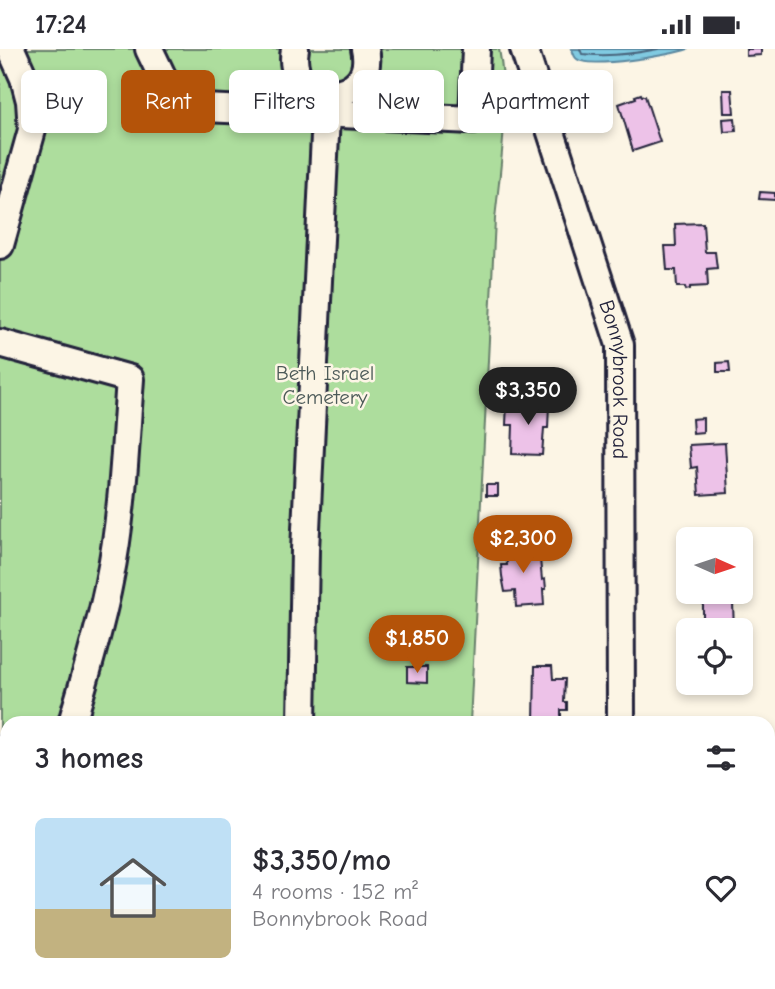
<!DOCTYPE html>
<html lang="en">
<head>
<meta charset="utf-8">
<style>
  body { margin:0; font-family:"Comic Neue",sans-serif; background:#f7f7f7; color:#2b2b33; height:100vh; display:flex; flex-direction:column; font-size:26px; white-space:nowrap }
  * { box-sizing:border-box; margin:0 }
  p { font-size:23px; color:#7c7c81 }
  .icon { flex:none; width:38px; height:38px; fill:none; stroke:currentColor; stroke-width:2; stroke-linecap:round; stroke-linejoin:round }
  .map { position:relative; flex:1; overflow:hidden }
  .sheet { position:absolute; left:0px; top:667px; width:775px; height:275px; display:flex; flex-direction:column; background:#fff; border-radius:21px 21px 0 0; box-shadow:0 4px 10px #0003 }
  .sheet>* { flex:none }
  .hud { position:absolute; left:21px; top:21px; width:733px; height:63px; display:flex; gap:14px }
  .needle { width:46px; rotate:93deg }
  .buttons { position:absolute; left:676px; top:478px; display:grid; gap:14px }
  .buttons a { display:grid; place-items:center; width:77px; height:77px; border-radius:10px; background:#fff; box-shadow:0 4px 10px #0003; font-size:35px }
  .price { position:absolute; translate:-50% -60px; padding:0 16px; border-radius:24px; background:#b45309; color:#fff; font-size:23px; line-height:46px; filter:drop-shadow(0 2px 4px #0008) }
  .price::after { content:''; position:absolute; left:50%; top:42px; width:21px; height:16px; margin-left:-10px; background:inherit; clip-path:polygon(0 0,100% 0,50% 100%) }
  .price.on { background:#222; color:#fff }
  ul { padding:0; list-style:none }
  li { display:flex; align-items:center; gap:21px; height:175px; padding:0 35px }
  li+li { border-top:2px solid #e1e1e2 }
  li span { display:grid; place-items:center; flex:none; width:196px; height:140px; border-radius:10px; color:#555 }
  li>.icon { margin-inline-start:auto }
  span .icon { width:84px; height:84px; fill:#fffc; stroke-width:1 }
  li b { font-size:30px }
  h2 { display:flex; justify-content:space-between; align-items:center; height:84px; padding:0 35px; font-size:30px }
  .chip { padding:0 24px; border-radius:10px; background:#fff; box-shadow:0 4px 10px #0003; font-size:24px; line-height:63px }
  .chip.on { background:#b45309; color:#fff }
  .status { display:flex; justify-content:space-between; align-items:center; height:49px; padding:0 35px; background:#fff; direction:ltr }
  .status svg { height:19px; fill:currentColor }
  .map>svg:first-child { display:block }
</style>
</head>
<body>
<div class="status"><b>17:24</b><svg viewBox="0 0 49 12"><path d="M0 12V9h3v3zM5 12V6h3v6zM10 12V3h3v9zM15 12V0h3v12zM26 1h20v11H26zM47 4h2v5h-2z"/></svg></div>
<div class="map">
<svg width="775" height="940" viewBox="0 0 775 940">
  <rect width="100%" height="100%" fill="#fcf5e5"/>
  <filter id="ink" filterUnits="userSpaceOnUse"><feTurbulence type="fractalNoise" baseFrequency=".0143" numOctaves="2"/><feDisplacementMap in="SourceGraphic" scale="14" xChannelSelector="R" yChannelSelector="G"/><feConvolveMatrix kernelMatrix="1 2 1 2 8 2 1 2 1" color-interpolation-filters="sRGB"/></filter>
  <g filter="url(#ink)">
    <path fill="#addd9d" stroke="#68806c" stroke-width="2" d="M0,0H499C510,56 501,114 495,170L470,674H7V934L457,935V940H0Z"/>
    <path fill="#80cae1" stroke="#5a879f" stroke-width="2" d="M572,0H688C672,6 589,20 577,10C574,8 573,3 572,0Z"/>
    <g fill="none" stroke-linecap="round" stroke-linejoin="round">
      <path stroke="#48657d" stroke-width="2" d="M580,0L582,5C607,8 633,5 658,0"/>
    </g>
    <g fill="#edc2e8" stroke="#22223b" stroke-width="2">
      <path d="M746,0H761V6L746,7Z"/>
      <path d="M723,41H732L734,64H724Z"/>
      <path d="M641,45L642,47H645L660,93L633,102L619,55L636,49L635,47Z"/>
      <path d="M735,69L736,82L724,83L723,70Z"/>
      <path d="M760,143L775,144V151L759,150Z"/>
      <path d="M703,174L705,203H715L717,219L707,220L708,237L690,238V240L686,241L685,238H677L676,221H667L665,197H676L675,175Z"/>
      <path d="M729,313L730,323H717V314Z"/>
      <path d="M507,353L549,355L548,379H544L542,406L512,405L513,376H506Z"/>
      <path d="M703,369V383L693,384L692,370Z"/>
      <path d="M725,394L728,444L699,446L697,418L691,419L689,396Z"/>
      <rect x="486" y="436" width="12" height="11"/>
      <path d="M528,491L531,510H540L542,531L545,530L546,540H543L544,556L516,558L515,542L505,543L502,527L501,516H507L505,493Z"/>
      <path d="M703,554H733L734,581H703Z"/>
      <rect x="740" y="586" width="5" height="16"/>
      <path d="M535,617H552L553,630H565L564,653H567V661H561V674H534Z"/>
      <path d="M407,618H427V634L407,633Z"/>
      <path d="M28,934H53L64,938L63,940H26Z"/>
      <rect x="527" y="934" width="26" height="6"/>
      <path d="M727,934H756L755,940H731L732,937L727,936Z"/>
    </g>
    <g fill="none" stroke-linecap="round" stroke-linejoin="round">
      <g stroke="#22223b" stroke-width="32">
        <g id="minor">
          <path d="M149,0L174,52L182,58L473,71L476,0"/>
          <path d="M295,0C284,60 378,58 365,0"/>
          <path id="s1" d="M524,0L620,296L621,674"/>
          <path d="M0,196L32,81L30,52L24,29L11,0"/>
          <path d="M0,294L130,330C125,397 123,466 109,533C100,581 85,627 72,674"/>
          <path d="M302,674L305,501L327,45"/>
          <path d="M0,701L7,703"/>
          <path d="M0,907L7,909"/>
          <path d="M299,940V934"/>
          <path d="M619,940L620,934"/>
        </g>
      </g>
      <use href="#minor" stroke="#fcf5e5" stroke-width="26"/>
    </g>
  </g>
  <g text-anchor="middle" dominant-baseline="central" stroke-width="5" stroke-linejoin="round" paint-order="stroke">
    <g font-size="21" fill="#4c5a58" stroke="#fcf5e5">
      <text x="325" y="324">Beth Israel<tspan x="325" dy="24">Cemetery</tspan></text>
    </g>
    <g font-size="21" fill="#22223b" stroke="#fcf5e5">
      <text stroke="none"><textPath href="#s1" startOffset="345">Bonnybrook Road</textPath></text>
    </g>
  </g>
</svg>
<div class="buttons">
<a><svg class="needle" viewBox="-14 -14 28 28"><path d="M0-13l5 13h-10z" fill="#e53935"/><path d="M0 13l5-13h-10z" fill="#7c7c81"/></svg></a>
<a><svg class="icon" aria-label="locate" viewBox="0 0 24 24"><circle cx="12" cy="12" r="6"/><path d="M12 2v4M12 18v4M2 12h4M18 12h4"/></svg></a>
</div>
<b class="price on" style="left:528px;top:378px">$3,350</b>
<b class="price" style="left:523px;top:526px">$2,300</b>
<b class="price" style="left:417px;top:626px">$1,850</b>
<div class="hud">
<a class="chip">Buy</a>
<a class="chip on">Rent</a>
<a class="chip">Filters</a>
<a class="chip">New</a>
<a class="chip">Apartment</a>
</div>
<section class="sheet">
<h2>3 homes<svg class="icon" aria-label="filters" viewBox="0 0 24 24"><path d="M4 7h16M4 17h16"/><circle cx="9" cy="7" r="2"/><circle cx="15" cy="17" r="2"/></svg></h2>
<ul>
<li><span style="background:linear-gradient(#bfe0f5 65%,#c2b280 0)"><svg class="icon" aria-label="home" viewBox="0 0 24 24"><path d="M3 11l9-7 9 7M6 9v11h12V9"/></svg></span><div><b>$3,350/mo</b><p>4 rooms · 152 m²</p><p>Bonnybrook Road</p></div><svg class="icon" aria-label="heart" viewBox="0 0 24 24"><path d="M12 20l-8-8c-3-5 5-10 8-4 3-6 11-1 8 4z"/></svg></li>
</ul>
</section>
</div>
</body>
</html>
